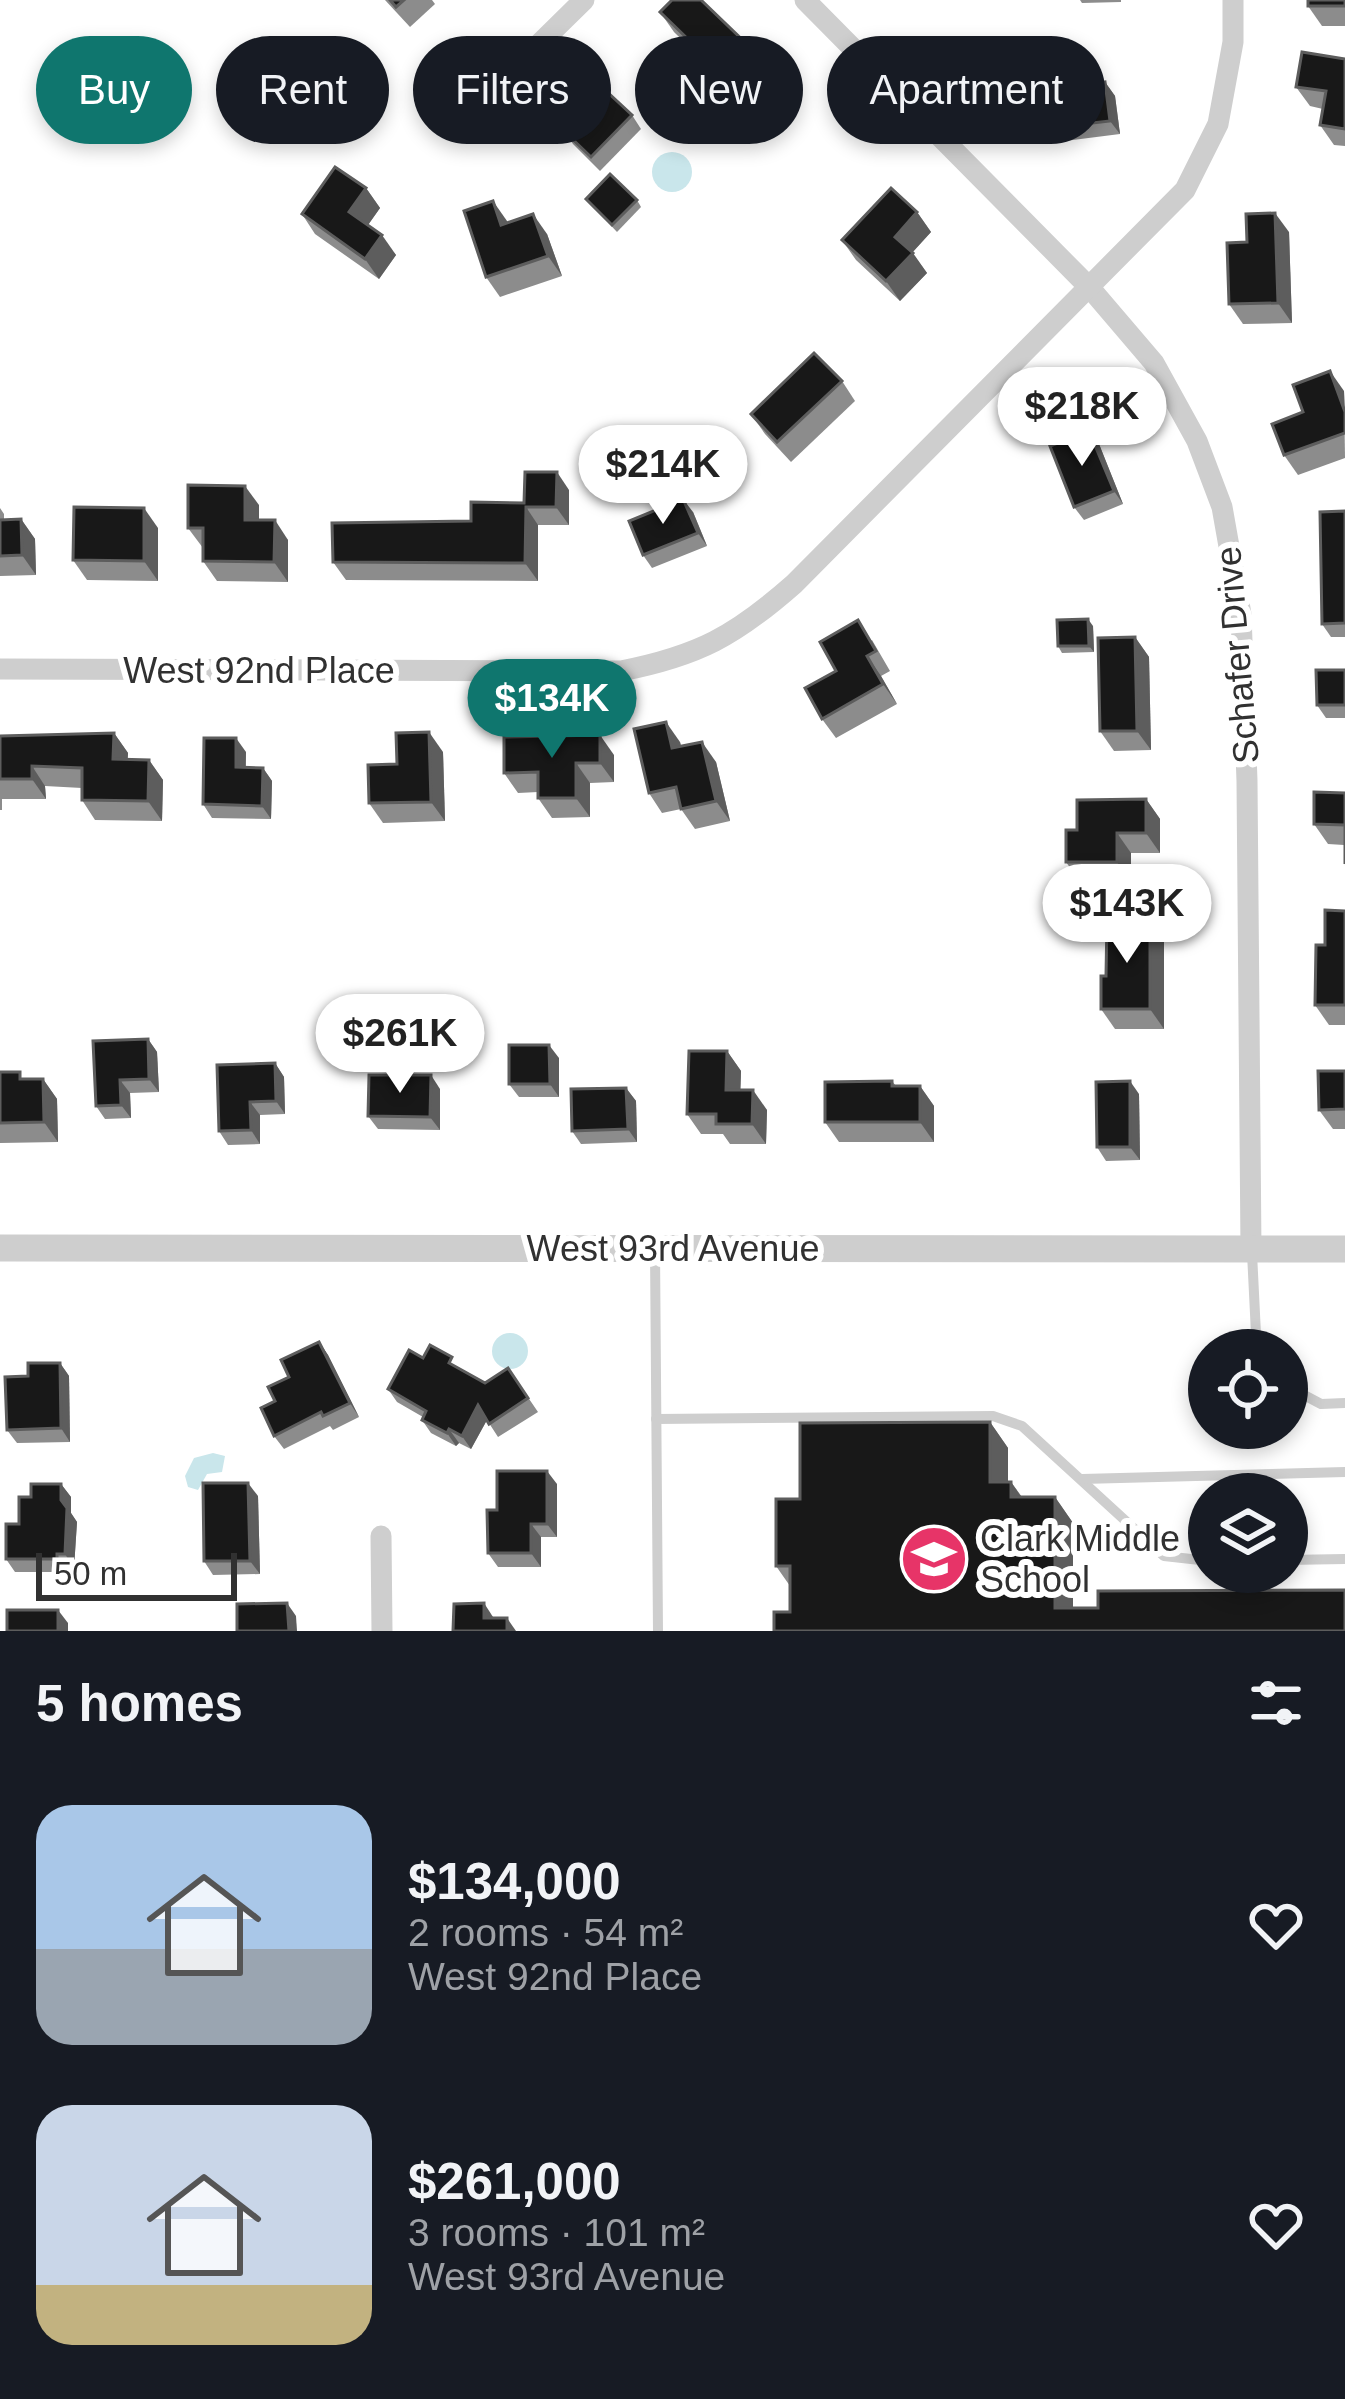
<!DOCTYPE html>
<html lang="en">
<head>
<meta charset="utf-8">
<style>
  body { margin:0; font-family:Arial,sans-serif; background:#20242c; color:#f1f3f6; height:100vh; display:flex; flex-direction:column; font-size:45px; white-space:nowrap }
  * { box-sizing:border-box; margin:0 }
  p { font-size:39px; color:#9ea1a6 }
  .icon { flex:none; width:66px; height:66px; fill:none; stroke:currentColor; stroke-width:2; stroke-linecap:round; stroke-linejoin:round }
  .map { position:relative; height:1631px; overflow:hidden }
  .side { display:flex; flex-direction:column; background:#171b24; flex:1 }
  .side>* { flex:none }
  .hud { position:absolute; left:36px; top:36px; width:1275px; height:108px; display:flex; gap:24px }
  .controls { position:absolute; left:1188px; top:1329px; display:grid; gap:24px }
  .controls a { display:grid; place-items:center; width:120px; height:120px; border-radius:50%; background:#171b24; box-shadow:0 6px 18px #0003; font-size:60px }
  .scale { position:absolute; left:36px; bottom:30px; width:201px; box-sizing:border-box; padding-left:12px; border:6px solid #313131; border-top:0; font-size:33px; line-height:42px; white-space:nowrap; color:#313131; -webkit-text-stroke:9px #fff; paint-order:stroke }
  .price { position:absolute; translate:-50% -102px; padding:0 27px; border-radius:42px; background:#fff; color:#222; font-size:39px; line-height:78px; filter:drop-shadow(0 3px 6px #0008) }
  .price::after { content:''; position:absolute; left:50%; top:72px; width:36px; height:27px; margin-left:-18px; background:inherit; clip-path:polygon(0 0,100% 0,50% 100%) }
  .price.current { background:#0f766e; color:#fff }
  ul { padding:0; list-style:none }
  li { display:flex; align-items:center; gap:36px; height:300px; padding:0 36px }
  li span { display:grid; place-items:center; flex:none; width:336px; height:240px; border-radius:36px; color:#555 }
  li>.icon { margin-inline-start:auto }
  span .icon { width:144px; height:144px; fill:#fffc; stroke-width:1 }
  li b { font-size:51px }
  h2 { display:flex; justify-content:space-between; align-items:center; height:144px; padding:0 36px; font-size:51px }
  .pill { padding:0 42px; border-radius:54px; background:#171b24; box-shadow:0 6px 18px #0003; font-size:42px; line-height:108px }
  .pill.current { background:#0f766e; color:#fff }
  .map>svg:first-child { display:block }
</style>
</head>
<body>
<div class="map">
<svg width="1345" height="1631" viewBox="0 0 1345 1631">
  <rect width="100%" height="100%" fill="#fff"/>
  <g fill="#c9e6eb">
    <path d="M270,82L271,102L227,105L226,84Z"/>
    <circle cx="672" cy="172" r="20"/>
    <circle cx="510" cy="1351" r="18"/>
    <path d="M213,1453L225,1456L222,1472L207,1474L198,1490L188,1487L185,1476L194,1458Z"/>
  </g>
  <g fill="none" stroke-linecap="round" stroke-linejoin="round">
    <g stroke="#cecece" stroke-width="10">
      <path d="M655,1250L658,1631"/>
      <path d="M1252,1253L1256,1334L1262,1350"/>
      <path d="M1287,1386L1321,1404L1345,1403"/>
      <path d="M656,1419L993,1416L1022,1426L1164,1556L1209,1561"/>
      <path d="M1082,1479L1345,1472"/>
      <path d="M1287,1560L1345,1559"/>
    </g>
    <g stroke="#cecece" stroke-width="21">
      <path d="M805,0L1090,288L1154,363L1197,441L1222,507L1241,614L1247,781L1251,1250"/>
      <path d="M472,110L584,0"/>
      <path d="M0,669L621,671C698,656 735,636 794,584L1185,190L1218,124L1233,42V0"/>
      <path d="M381,1536L382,1631"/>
    </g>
    <path stroke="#cecece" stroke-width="27" d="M0,1248L1345,1249"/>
  </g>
  <g fill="#8c8c8c">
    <path d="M385,0H432L435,4L410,27Z"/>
    <path d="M1080,0H1121V2L1082,3Z"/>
    <path d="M1345,0V26H1322L1308,6Z"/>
    <path d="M660,12L753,50L767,70L741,97L674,32Z"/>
    <path d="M318,56L332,75V81L357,101L358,137L296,139L282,119Z"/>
    <path d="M1345,59V146L1334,145L1320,125L1323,109L1310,106L1296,87Z"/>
    <path d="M1105,82L1115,96L1120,134L1057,142L1048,128Z"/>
    <path d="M632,115L641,129L600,171L573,144L563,130Z"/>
    <path d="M366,188L380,208L368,225L396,255L379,279L315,234L302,214Z"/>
    <path d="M586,199L637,200L641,207L617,232Z"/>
    <path d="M917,212L931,232L912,253L927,273L900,301L856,260L842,240Z"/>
    <path d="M507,223L547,234L562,276L500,297L486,277Z"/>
    <path d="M1289,232L1292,323L1243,324L1229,304L1247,242Z"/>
    <path d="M842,381L855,401L791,462L765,434L751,414Z"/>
    <path d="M1344,391L1345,458L1298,475L1284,455L1303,412Z"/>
    <path d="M1099,444L1123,504L1084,520L1074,507Z"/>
    <path d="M569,490V525H538V581L346,580L333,562Z"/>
    <path d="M259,505V520L288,540V582L217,581L203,561V548L188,528Z"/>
    <path d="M0,508L4,514V520L21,519L35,539L36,575L0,576Z"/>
    <path d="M1345,511V637H1331L1322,624Z"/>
    <path d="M693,512L707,546L652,568L643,555Z"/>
    <path d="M158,528V581L87,580L73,560Z"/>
    <path d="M1093,626L1094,652L1062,653L1058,646Z"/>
    <path d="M1135,637L1149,657L1151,750L1114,751L1100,731Z"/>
    <path d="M872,640L890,671L881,676L897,704L836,738L822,719L836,671Z"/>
    <path d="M1345,670V718H1326L1317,705Z"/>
    <path d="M114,733L128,753L127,760H149L163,780L162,821L95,820L82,800V788L45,786L46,799H2V810H0V736Z"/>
    <path d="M680,742L681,746L716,762L730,821L695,829L681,809L662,813L649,793Z"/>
    <path d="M246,752V767L263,768L272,781L271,819L212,818L203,804Z"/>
    <path d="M443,752L445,821L383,823L369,803L397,764Z"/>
    <path d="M614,755V782L590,783V817L552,818L538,798V792L518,793L504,773Z"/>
    <path d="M1345,793V866L1344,845L1328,844L1314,824Z"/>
    <path d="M1146,799L1160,819V853H1131V882H1080L1066,862L1077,830Z"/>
    <path d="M1345,911V1025H1329L1315,1005L1325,945Z"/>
    <path d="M1150,921L1164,941V1029H1115L1101,1009L1106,976Z"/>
    <path d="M148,1039L157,1052L159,1092L130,1093L131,1118L105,1119L96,1106Z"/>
    <path d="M727,1051L741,1071L740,1090L767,1110L766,1144H730L723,1134H701L687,1114Z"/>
    <path d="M559,1058V1097H519L509,1084Z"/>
    <path d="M275,1063L284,1077L285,1114L260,1115V1144L228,1145L219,1131Z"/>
    <path d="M1345,1071V1129H1333L1319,1110Z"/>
    <path d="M0,1072L25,1079H43L57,1099L58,1142L0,1143Z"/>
    <path d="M892,1081L896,1086H920L934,1106V1142H839L825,1122Z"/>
    <path d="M626,1088L636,1101L637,1142L581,1144L572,1131Z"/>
    <path d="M440,1089V1130L378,1129L368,1116Z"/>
    <path d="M1139,1094L1140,1160L1106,1161L1097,1147Z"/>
    <path d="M319,1342L328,1355L359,1417L333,1430L330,1426L284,1449L274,1436L275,1401L289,1377Z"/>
    <path d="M423,1358L460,1369L485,1383L508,1368L538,1412L498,1437L487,1420L471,1449L459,1443L456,1446L431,1433L422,1420L423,1417L397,1402L388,1389Z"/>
    <path d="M60,1363L69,1376L70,1442L17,1443L7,1430L28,1376Z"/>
    <path d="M990,1422L1008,1448V1482H1011L1022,1497H1055L1073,1523V1608L1345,1631L790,1586L776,1566L800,1499Z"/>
    <path d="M61,1484L71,1497V1513L77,1522L74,1568H66V1572H15L6,1559L31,1497Z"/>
    <path d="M557,1484V1537H541V1567H498L488,1553L497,1510Z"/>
    <path d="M258,1496L260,1574L213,1575L204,1561Z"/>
  </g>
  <g fill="#5d5d5d">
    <path d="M318,56L332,75L333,102L319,82Z"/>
    <path d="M343,81L357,101L358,137L344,117Z"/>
    <path d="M1105,82L1115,96L1120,134L1110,121Z"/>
    <path d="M366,188L380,208L363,232L349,212Z"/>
    <path d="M493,201L507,221L515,245L501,225Z"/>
    <path d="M917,212L931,232L909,256L895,237Z"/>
    <path d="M1275,213L1289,232L1292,323L1278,303Z"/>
    <path d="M533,214L547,234L562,276L548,256Z"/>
    <path d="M382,235L396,255L379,279L365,259Z"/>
    <path d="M913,253L927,273L900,301L886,281Z"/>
    <path d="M1330,371L1344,391L1345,412Z"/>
    <path d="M1089,431L1099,444L1123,504L1114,491Z"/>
    <path d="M557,472L569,490V525L556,507Z"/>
    <path d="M245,486L259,505V540L245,520Z"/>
    <path d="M683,499L693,512L707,546L698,533Z"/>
    <path d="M526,507L538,525V581L525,563Z"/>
    <path d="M144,508L158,528V581L144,561Z"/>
    <path d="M21,519L35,539L36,575L22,555Z"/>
    <path d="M275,520L288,540V582L274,562Z"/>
    <path d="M1088,619L1093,626L1094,652L1089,646Z"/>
    <path d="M1135,637L1149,657L1151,750L1137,731Z"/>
    <path d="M867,656L881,676L897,704L883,684Z"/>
    <path d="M666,722L680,742L686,768L672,748Z"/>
    <path d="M429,732L443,752L445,821L431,802Z"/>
    <path d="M114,733L128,753L127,779L113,759Z"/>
    <path d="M600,735L614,755V782L600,763Z"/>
    <path d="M236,738L246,752L245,781L236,767Z"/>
    <path d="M702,742L716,762L730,821L716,801Z"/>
    <path d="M149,760L163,780L162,821L148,801Z"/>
    <path d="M576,763L590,783V817L576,798Z"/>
    <path d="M32,766L45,786L46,799L32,779Z"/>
    <path d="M263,768L272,781L271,819L262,806Z"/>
    <path d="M1146,799L1160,819V853L1146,833Z"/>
    <path d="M1117,833L1131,853V882L1117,862Z"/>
    <path d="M1150,921L1164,941V1029L1150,1009Z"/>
    <path d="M148,1039L157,1052L159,1092L149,1079Z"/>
    <path d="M549,1045L559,1058V1097L550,1084Z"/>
    <path d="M727,1051L741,1071L740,1110L726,1090Z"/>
    <path d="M275,1063L284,1077L285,1114L276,1101Z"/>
    <path d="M431,1075L440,1089V1130L430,1117Z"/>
    <path d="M43,1079L57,1099L58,1142L44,1122Z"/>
    <path d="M120,1080L130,1093L131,1118L121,1105Z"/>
    <path d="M1130,1081L1139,1094L1140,1160L1130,1147Z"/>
    <path d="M920,1086L934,1106V1142L920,1122Z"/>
    <path d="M626,1088L636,1101L637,1142L628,1129Z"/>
    <path d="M753,1090L767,1110L766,1144L752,1124Z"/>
    <path d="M250,1102L260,1115V1144L251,1130Z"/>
    <path d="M319,1342L328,1355L359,1417L350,1403Z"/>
    <path d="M60,1363L69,1376L70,1442L61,1428Z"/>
    <path d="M478,1405L488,1418L471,1449L462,1436Z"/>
    <path d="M990,1422L1008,1448V1508L990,1482Z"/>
    <path d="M449,1429L459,1443L456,1446L447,1433Z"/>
    <path d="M547,1471L557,1484V1537L547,1524Z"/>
    <path d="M1011,1482L1029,1508L1011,1497Z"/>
    <path d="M248,1483L258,1496L260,1574L250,1561Z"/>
    <path d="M61,1484L71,1497V1513L77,1522L74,1568L65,1554Z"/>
    <path d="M1055,1497L1073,1523V1631L1055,1608Z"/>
    <path d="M531,1524L541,1537V1567L531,1553Z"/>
    <path d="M287,1603L296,1616L297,1631H289Z"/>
    <path d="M484,1603L493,1617V1631L484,1618Z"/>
    <path d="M58,1610L68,1623V1631H58Z"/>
    <path d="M507,1618L516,1631H507Z"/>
  </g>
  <g fill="#181818" stroke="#5d5d5d" stroke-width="3">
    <path d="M390,0H404L396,7Z"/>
    <path d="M672,0H701L753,50L727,77L660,12Z"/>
    <rect x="1308" y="0" width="37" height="6"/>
    <path d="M1302,52L1345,59V129L1320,125L1326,91L1296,87Z"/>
    <path d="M280,56H318L319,82L343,81L344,117L282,119Z"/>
    <path d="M1105,82L1110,121L1048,128L1043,90Z"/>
    <path d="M604,89L632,115L591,157L563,130Z"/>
    <path d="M335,167L366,188L349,212L382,235L365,259L302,214Z"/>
    <path d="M610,174L637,200L612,225L586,199Z"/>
    <path d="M891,188L917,212L895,237L913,253L886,281L842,240Z"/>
    <path d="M493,201L501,225L533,214L548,256L486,277L464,211Z"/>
    <path d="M1275,213L1278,303L1229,304L1227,243L1247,242L1246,214Z"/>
    <path d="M814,353L842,381L777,442L751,414Z"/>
    <path d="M1330,371L1345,412V433L1284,455L1272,424L1303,412L1293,385Z"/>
    <path d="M1089,431L1114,491L1074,507L1050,446Z"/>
    <path d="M525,472H557L556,507H526L525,563L333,562L332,523L471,521V502L524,503Z"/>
    <path d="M188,485L245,486V520H275L274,562L203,561V528H188Z"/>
    <path d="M683,499L698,533L643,555L629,521Z"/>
    <path d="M74,507L144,508V561L73,560Z"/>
    <path d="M1345,511V623L1322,624L1320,512Z"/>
    <path d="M21,519L22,555L0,556V520Z"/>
    <path d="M1088,619L1089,646H1058L1057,620Z"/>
    <path d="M858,620L876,651L867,656L883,684L822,719L805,688L836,671L820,642Z"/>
    <path d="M1135,637L1137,731H1100L1098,638Z"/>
    <path d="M1316,670H1345V705H1317Z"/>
    <path d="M666,722L672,748L702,742L716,801L681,809L676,787L649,793L634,729Z"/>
    <path d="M429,732L431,802L369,803L368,765L397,764L396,733Z"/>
    <path d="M114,733L113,759L149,760L148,801L82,800V768L32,766V779H0V736Z"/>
    <path d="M600,735V763H576V798H538V772L504,773V737Z"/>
    <path d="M204,738H236V767L263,768L262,806L203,804Z"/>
    <path d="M1314,792L1345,793V864V825L1314,824Z"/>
    <path d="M1146,799V833H1117V862H1066V830H1077V800Z"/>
    <path d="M1325,910L1345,911V1005H1315L1316,945H1325Z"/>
    <path d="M1107,920L1150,921V1009H1101V976H1106Z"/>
    <path d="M148,1039L149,1079L120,1080L121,1105L96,1106L93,1041Z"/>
    <path d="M509,1045H549L550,1084H509Z"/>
    <path d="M689,1051H727L726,1090H753L752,1124H716V1114H687Z"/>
    <path d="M275,1063L276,1101L250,1102L251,1130L219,1131L217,1065Z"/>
    <path d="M1318,1071H1345V1109L1319,1110Z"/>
    <path d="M0,1072H20V1079H43L44,1122L0,1123Z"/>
    <path d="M369,1075H431L430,1117L368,1116Z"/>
    <path d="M892,1081V1086H920V1122H825V1082Z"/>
    <path d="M1130,1081V1147H1097L1096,1082Z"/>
    <path d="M626,1088L628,1129L572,1131L571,1089Z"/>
    <path d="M319,1342L350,1403L323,1416L321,1412L274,1436L261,1408L275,1401L268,1387L289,1377L281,1360Z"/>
    <path d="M430,1345L452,1357L449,1363L485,1383L508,1368L528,1398L489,1424L478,1405L462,1436L449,1429L447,1433L422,1420L426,1411L388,1389L409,1350L423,1358Z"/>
    <path d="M28,1363H60L61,1428L7,1430L5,1377L28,1376Z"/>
    <path d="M990,1422V1482H1011V1497H1055V1608H1098V1591L1345,1590V1631H774V1612H790V1566H776V1499H800V1423Z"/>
    <path d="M497,1471H547V1524H531V1553H488L487,1510H497Z"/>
    <path d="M203,1483H248L250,1561H204Z"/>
    <path d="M31,1484H61V1500L67,1508L65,1554H57V1559H6V1524H19V1497H31Z"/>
    <path d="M287,1603L289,1631H237V1604Z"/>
    <path d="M484,1603V1618H507V1631H453L454,1604Z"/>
    <rect x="7" y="1610" width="51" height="21"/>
  </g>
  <defs>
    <g id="school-disc" transform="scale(3.45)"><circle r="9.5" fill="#e73468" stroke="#fff"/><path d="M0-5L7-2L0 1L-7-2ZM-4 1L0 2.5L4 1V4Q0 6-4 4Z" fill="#fff"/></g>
  </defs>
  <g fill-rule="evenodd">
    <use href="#school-disc" x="934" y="1559"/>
  </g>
  <g text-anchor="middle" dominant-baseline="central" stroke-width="12" stroke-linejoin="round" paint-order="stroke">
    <g font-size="36" fill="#313131" stroke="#fff">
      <text transform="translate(1237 655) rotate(-95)">Schafer Drive</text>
      <text x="259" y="670">West 92nd Place</text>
      <text x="673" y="1248">West 93rd Avenue</text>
    </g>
    <g font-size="36" fill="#313131" stroke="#fff" text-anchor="start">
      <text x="980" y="1538">Clark Middle<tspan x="980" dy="41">School</tspan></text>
    </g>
  </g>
</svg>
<div class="controls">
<a><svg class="icon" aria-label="locate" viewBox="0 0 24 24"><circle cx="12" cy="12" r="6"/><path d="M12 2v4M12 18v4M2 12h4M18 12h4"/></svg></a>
<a><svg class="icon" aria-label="layers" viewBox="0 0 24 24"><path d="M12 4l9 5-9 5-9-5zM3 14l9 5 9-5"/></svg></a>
</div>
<div class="scale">50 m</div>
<b class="price" style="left:1082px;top:469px">$218K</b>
<b class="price" style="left:663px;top:527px">$214K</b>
<b class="price current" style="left:552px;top:761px">$134K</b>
<b class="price" style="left:1127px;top:966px">$143K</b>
<b class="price" style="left:400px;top:1096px">$261K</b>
<div class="hud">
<a class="pill current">Buy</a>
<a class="pill">Rent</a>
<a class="pill">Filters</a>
<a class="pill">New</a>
<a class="pill">Apartment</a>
</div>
</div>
<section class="side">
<h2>5 homes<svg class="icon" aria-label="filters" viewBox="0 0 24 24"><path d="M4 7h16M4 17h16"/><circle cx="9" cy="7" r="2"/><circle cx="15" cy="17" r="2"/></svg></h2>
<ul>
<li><span style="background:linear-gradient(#a9c7e8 60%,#9aa5b1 0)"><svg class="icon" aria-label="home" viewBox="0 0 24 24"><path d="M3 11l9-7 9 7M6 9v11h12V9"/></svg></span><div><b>$134,000</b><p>2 rooms · 54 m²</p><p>West 92nd Place</p></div><svg class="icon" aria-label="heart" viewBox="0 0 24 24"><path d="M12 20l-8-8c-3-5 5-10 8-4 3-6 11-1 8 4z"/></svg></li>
<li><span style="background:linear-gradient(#c9d6e8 75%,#c2b280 0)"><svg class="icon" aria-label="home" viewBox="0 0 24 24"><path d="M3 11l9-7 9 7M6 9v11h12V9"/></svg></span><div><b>$261,000</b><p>3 rooms · 101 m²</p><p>West 93rd Avenue</p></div><svg class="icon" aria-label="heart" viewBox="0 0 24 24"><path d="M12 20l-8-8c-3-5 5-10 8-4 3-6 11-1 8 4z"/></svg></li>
</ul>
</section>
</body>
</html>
